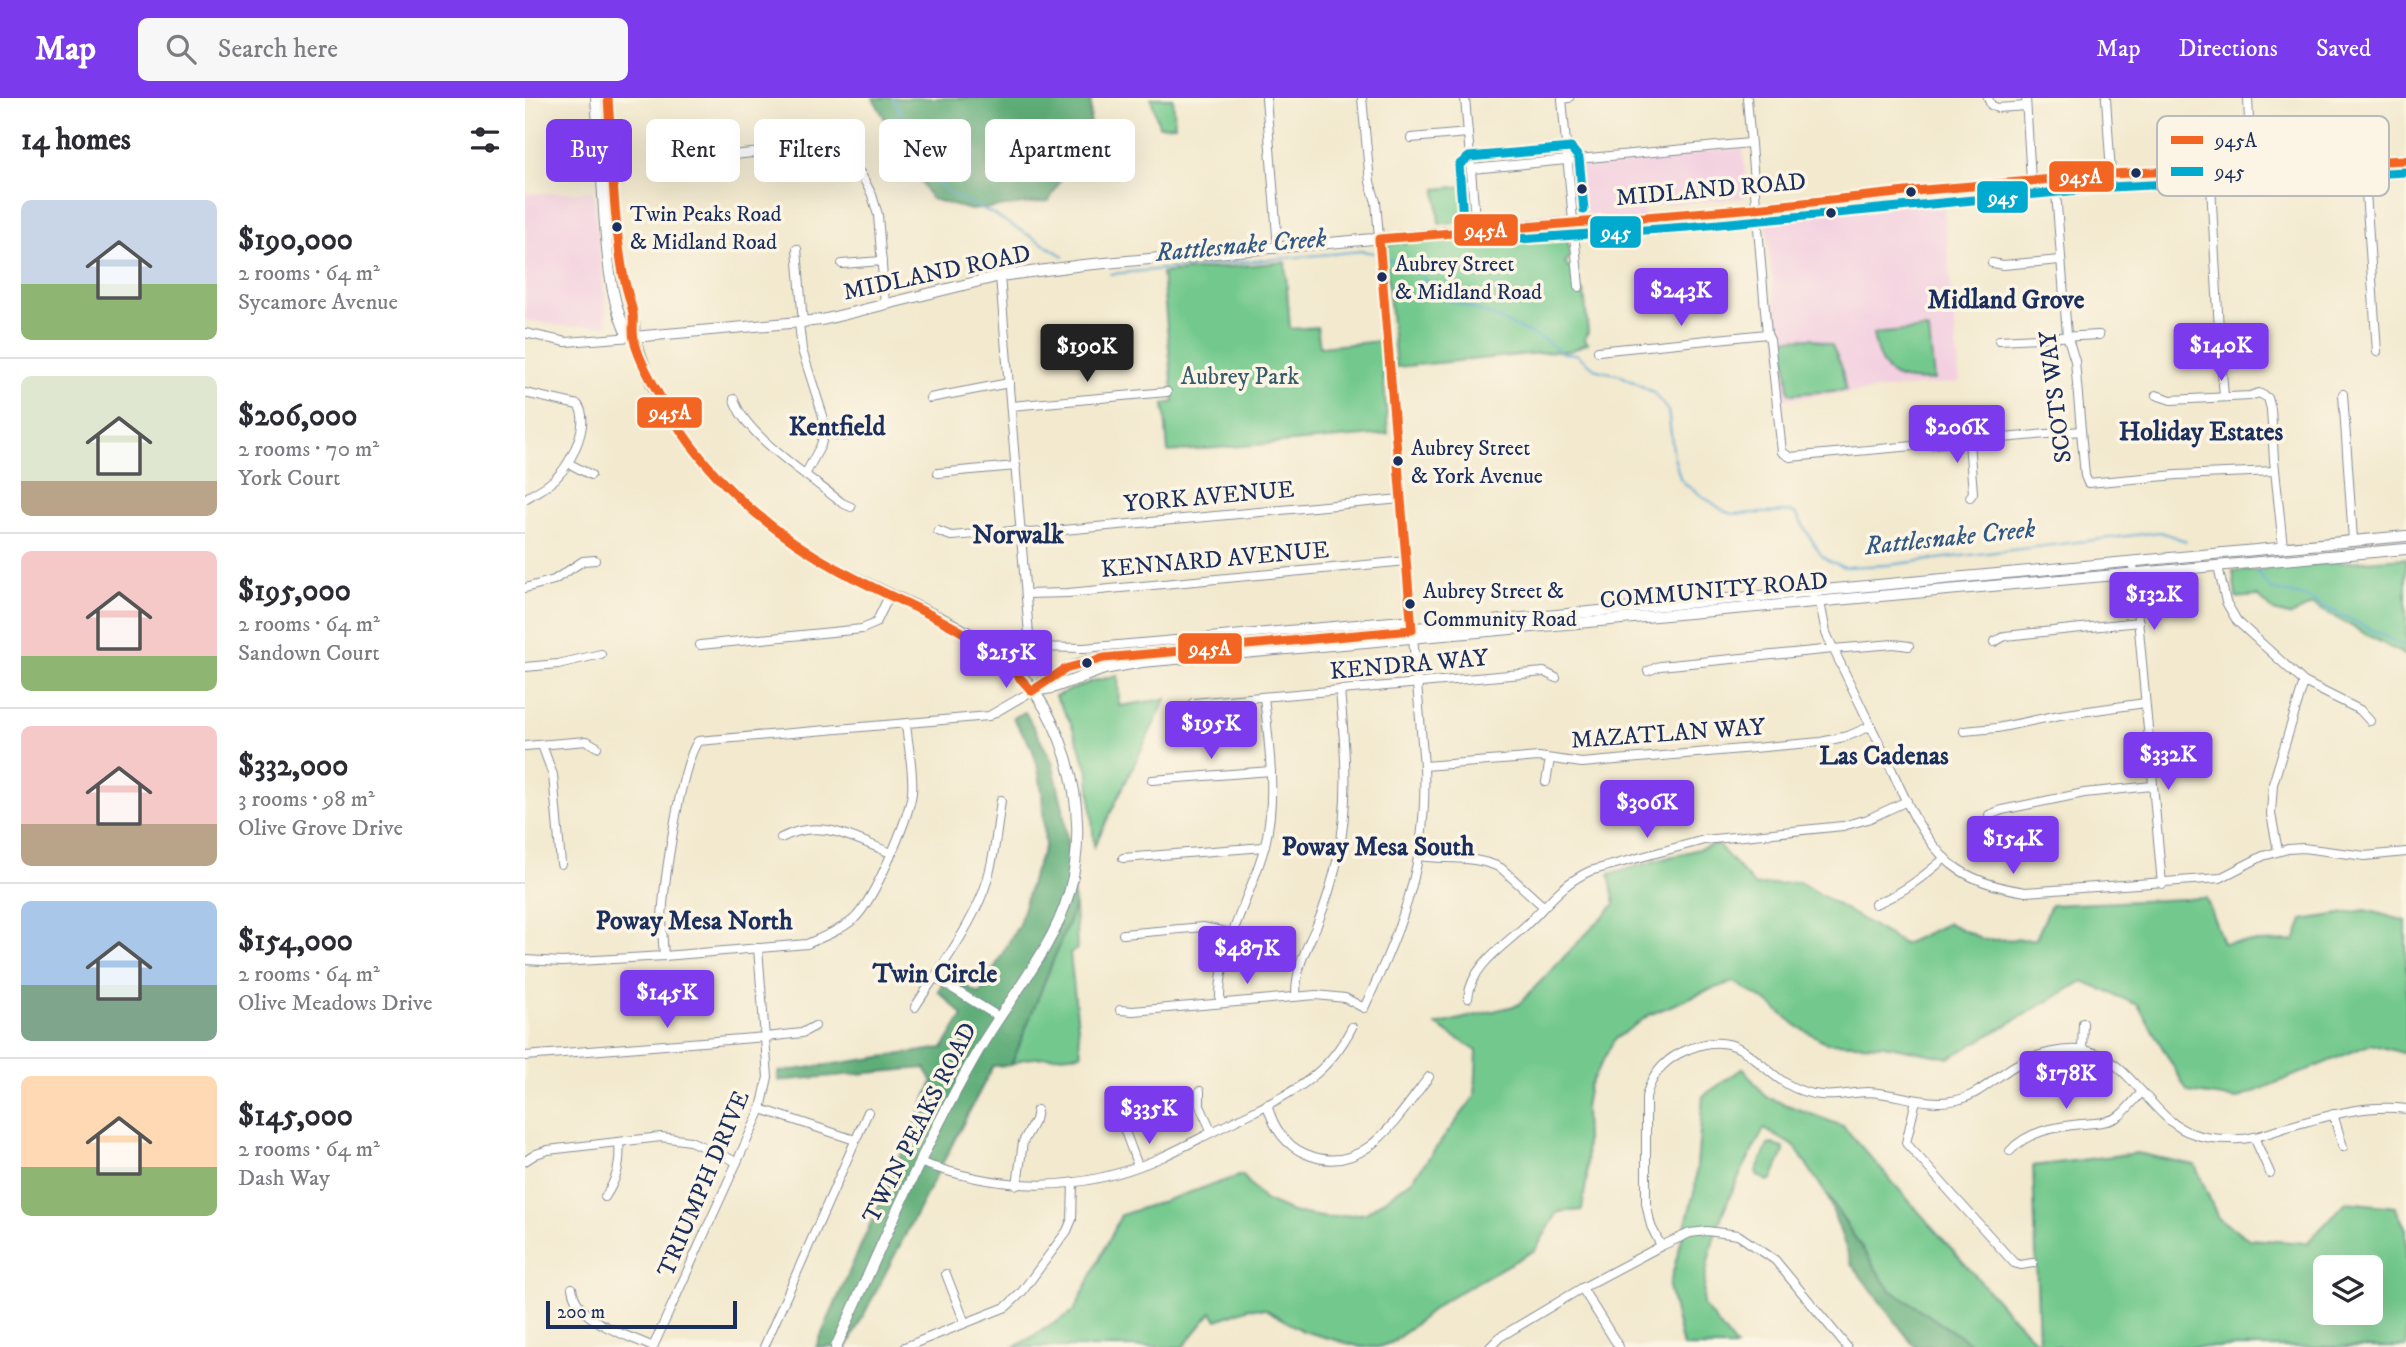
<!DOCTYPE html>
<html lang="en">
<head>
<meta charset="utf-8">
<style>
  body { margin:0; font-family:"IM FELL DW Pica",serif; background:#f7f7f7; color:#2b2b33; height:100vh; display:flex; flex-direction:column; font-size:26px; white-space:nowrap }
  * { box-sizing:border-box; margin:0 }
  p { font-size:23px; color:#7c7c81 }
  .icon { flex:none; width:38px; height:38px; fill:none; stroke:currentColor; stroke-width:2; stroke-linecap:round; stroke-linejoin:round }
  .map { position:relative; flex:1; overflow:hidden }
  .panel { display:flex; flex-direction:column; background:#fff; width:525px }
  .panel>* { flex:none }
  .hud { position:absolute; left:21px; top:21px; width:665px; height:63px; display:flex; gap:14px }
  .fabs { position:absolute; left:1788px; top:1157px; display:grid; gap:14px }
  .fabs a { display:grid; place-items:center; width:70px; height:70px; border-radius:10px; background:#fff; box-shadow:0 7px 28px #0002; font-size:35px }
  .scale { position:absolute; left:21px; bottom:18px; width:191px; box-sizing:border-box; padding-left:7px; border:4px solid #1b2f5e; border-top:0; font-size:19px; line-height:24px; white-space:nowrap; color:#1b2f5e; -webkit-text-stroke:5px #fcf5e5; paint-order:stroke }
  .price { position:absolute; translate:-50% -60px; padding:0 16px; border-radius:7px; background:#7c3aed; color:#fff; font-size:23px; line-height:46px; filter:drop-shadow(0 2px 4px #0008) }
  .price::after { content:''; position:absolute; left:50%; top:42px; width:21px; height:16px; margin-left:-10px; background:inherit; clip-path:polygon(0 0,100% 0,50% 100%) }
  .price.current { background:#222; color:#fff }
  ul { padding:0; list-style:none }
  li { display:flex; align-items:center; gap:21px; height:175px; padding:0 21px }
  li+li { border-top:2px solid #e1e1e2 }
  li span { display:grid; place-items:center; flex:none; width:196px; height:140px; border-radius:10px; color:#555 }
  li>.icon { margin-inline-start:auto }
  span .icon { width:84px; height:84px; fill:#fffc; stroke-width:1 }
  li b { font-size:30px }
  h2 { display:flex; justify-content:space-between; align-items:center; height:84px; padding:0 21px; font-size:30px }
  .tag { padding:0 24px; border-radius:10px; background:#fff; box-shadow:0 7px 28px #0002; font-size:24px; line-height:63px }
  .tag.current { background:#7c3aed; color:#fff }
  header { display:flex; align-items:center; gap:42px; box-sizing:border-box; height:98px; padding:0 35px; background:#7c3aed; color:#fff }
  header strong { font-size:33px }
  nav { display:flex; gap:38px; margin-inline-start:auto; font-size:24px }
  .search { width:490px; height:63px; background:#f7f7f7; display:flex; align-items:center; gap:18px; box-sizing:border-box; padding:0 24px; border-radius:10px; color:#7c7c81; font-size:26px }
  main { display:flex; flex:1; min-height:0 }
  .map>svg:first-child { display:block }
</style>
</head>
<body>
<header>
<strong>Map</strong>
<div class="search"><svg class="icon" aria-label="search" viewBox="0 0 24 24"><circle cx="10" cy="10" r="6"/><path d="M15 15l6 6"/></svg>Search here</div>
<nav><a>Map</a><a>Directions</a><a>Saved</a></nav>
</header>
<main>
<section class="panel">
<h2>14 homes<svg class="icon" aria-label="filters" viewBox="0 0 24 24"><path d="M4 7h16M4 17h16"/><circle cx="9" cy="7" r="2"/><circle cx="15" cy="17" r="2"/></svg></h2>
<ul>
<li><span style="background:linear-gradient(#c9d6e8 60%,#8fb573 0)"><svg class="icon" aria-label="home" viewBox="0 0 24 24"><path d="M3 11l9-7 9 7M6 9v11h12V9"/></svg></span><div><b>$190,000</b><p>2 rooms · 64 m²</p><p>Sycamore Avenue</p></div></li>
<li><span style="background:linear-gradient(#dfe7d0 75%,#b9a48a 0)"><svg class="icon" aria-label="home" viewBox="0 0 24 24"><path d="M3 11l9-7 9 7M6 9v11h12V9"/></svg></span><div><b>$206,000</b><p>2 rooms · 70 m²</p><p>York Court</p></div></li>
<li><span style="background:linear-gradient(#f6c9c9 75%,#8fb573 0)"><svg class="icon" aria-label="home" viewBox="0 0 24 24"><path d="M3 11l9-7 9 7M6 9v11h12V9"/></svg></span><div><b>$195,000</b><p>2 rooms · 64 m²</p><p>Sandown Court</p></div></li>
<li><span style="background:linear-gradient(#f6c9c9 70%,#b9a48a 0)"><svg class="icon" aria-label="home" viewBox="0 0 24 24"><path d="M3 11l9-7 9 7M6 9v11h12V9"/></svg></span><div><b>$332,000</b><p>3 rooms · 98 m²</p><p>Olive Grove Drive</p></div></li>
<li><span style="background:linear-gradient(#a9c7e8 60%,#7fa58c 0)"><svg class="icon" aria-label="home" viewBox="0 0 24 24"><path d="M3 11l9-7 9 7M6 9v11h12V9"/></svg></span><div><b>$154,000</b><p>2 rooms · 64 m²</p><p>Olive Meadows Drive</p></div></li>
<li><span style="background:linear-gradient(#ffd9b3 65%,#8fb573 0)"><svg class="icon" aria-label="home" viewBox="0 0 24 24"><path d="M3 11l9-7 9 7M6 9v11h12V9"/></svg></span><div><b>$145,000</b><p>2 rooms · 64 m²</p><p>Dash Way</p></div></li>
</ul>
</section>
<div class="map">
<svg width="1881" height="1249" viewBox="0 0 1881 1249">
  <rect width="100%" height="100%" fill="#fcf5e5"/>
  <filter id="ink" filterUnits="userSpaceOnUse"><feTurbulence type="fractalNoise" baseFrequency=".0143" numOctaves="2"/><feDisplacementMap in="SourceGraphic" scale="14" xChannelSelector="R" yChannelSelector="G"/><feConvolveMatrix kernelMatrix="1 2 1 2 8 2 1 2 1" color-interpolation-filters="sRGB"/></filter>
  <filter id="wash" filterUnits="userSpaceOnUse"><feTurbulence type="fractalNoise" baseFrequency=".00686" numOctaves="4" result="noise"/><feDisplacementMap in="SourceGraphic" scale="28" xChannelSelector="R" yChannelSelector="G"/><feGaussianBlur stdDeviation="1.57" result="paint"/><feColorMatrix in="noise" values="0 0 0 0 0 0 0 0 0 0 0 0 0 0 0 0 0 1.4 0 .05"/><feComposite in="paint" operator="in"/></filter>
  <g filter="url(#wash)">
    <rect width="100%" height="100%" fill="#f2e9ce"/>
    <g fill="#f3cfe0">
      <path d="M1215,50L1218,52L1222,96L1218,100L1061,113L1119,111V130L957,143L955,123L1058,114L1055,110L1051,69L1054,65Z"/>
      <path d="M68,93L83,227L36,228L0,222L1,96Z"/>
      <path d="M1418,103L1435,284L1258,301L1241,120Z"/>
    </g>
    <g fill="#73c98d" stroke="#477c76" stroke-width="2" fill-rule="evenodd">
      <path d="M626,0H648L650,27L634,28Z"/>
      <path d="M940,88L941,123L914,126L911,91Z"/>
      <path d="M1036,130L1042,135L1045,159L1040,165L1043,170L1048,167L1053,192L1059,193L1063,234L1059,241L1063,245L1048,252L871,269L860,152L864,146Z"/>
      <path d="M760,164L765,231L792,229L795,249L856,243L863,336L643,354L639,306L649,304L637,175Z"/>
      <path d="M1401,231L1404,233L1409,282C1368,285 1355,277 1348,236Z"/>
      <path d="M1286,240L1307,247L1316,267L1321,292L1266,296L1264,294L1259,241Z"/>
      <path d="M1881,460V558L1788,507L1764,518L1749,513L1733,498L1711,500L1708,473H1731L1750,469Z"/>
      <path d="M593,578L594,608L641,601L569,749L564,676L546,625L530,598L568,583Z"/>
      <path d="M1192,746L1230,788L1274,784L1379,846L1423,825L1460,842L1511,841L1526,807L1681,800L1698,845L1770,843L1778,822L1841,812L1881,823V956L1846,946L1712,1001L1663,994L1613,907L1558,883L1424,960L1359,947L1302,945L1272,928L1241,903L1209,884L1183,892L1124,917L1089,942L1064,988L1060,1009L1062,1079L1057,1112L1033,1114L1010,1152L918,1203L868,1244L853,1249H836L778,1233L740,1211L724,1210L692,1222L687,1214L658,1249H490L549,1213L596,1117L717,1077L739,1102L767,1114L803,1120L841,1115L887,1082L950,998L952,953L911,927L993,907L1090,806L1084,776Z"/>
      <path d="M550,808L552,851L545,855L556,956L498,961L486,967Z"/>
      <path d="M1218,970L1241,999L1318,1028L1485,1217L1514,1246L1508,1068L1612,1055L1670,1067L1693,1120L1724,1141L1782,1145L1821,1104L1870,1109L1881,1131V1249H1451L1364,1191L1270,1049L1239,1031C1209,1086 1179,1143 1178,1207L1211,1249H1158L1144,1189L1170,1091L1178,998ZM1801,1169H1846V1214H1801Z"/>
      <path d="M1247,1046L1258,1050L1259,1054L1247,1081L1243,1083L1233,1078L1231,1073L1243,1047Z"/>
    </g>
    <g fill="#5ead78" stroke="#3c6e6b" stroke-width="2">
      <path d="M348,0H566L565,29L524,103L446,112L406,101Z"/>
      <path d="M500,614L527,663L538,710L550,808L486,967L468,968L322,1249H291L408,984L400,970L253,983V974L418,950L438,917L413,893L422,878L455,896L494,826L508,777L520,748L517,693L512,666L507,650L488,620Z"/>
      <path d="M1302,1097L1364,1191L1451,1249H1391L1386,1244L1327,1167Z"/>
    </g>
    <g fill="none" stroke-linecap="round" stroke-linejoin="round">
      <g stroke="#5aa6d2" stroke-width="2">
        <path d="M368,0L413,85C428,102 447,105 466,115C490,129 514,143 538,158"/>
        <path d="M864,161L892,173L917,199L963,216L1020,242L1037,255L1051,256L1072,272L1095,277L1128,294L1143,313L1149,359L1155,380L1161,387L1199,413L1207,416L1267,414L1271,416L1296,457L1304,463L1320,469L1363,467L1635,434L1661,443"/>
        <path d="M585,176L837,153L849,155"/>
        <path d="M1731,473L1746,491L1780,499L1881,549"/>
      </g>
    </g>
  </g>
  <g filter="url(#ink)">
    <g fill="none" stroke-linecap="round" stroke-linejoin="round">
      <g stroke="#868c96" stroke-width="10">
        <g id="minor">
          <path d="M741,0L753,150"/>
          <path d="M940,0L951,132"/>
          <path d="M1044,0L1037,1L1054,189"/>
          <path d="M1222,0L1242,236L1245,242L1257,354L1265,359L1556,333"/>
          <path d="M1463,0L1466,7L1472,10L1501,8"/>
          <path d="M1501,0L1506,83"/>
          <path d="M1581,0L1586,76"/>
          <path d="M1723,0L1726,69"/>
          <path d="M886,40L943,35"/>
          <path d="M143,64L274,50L313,57L322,62L336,76L347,97L353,117L360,206"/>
          <path d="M1839,65L1852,254"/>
          <path d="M1685,70L1694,232"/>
          <path d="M946,71L1225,45"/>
          <path d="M1530,81L1542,237L1550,263L1560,378L1563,385L1652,377L1750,373"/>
          <path d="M272,151L278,225"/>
          <path d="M1467,165L1478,167L1535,162"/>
          <path d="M317,166L357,163"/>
          <path d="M475,178L505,549L559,550L866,523H878L887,532"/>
          <path d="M274,225L277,252L298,318L299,335L296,347L281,375"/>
          <path d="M0,235L41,244L108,239"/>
          <path d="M1474,242L1574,237"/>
          <path d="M1695,248L1699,299"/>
          <path d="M1073,253L1242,236"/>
          <path d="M0,295L53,307C66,325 46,365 32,379C24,388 10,394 0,401"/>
          <path d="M1818,296L1828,442"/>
          <path d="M1631,297L1646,302L1725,298L1734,295L1743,300L1746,311L1749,362L1758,449"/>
          <path d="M405,300L484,285"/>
          <path d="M209,301C218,336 288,381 317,405L326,409"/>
          <path d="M486,308L642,294"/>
          <path d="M299,335L320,338"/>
          <path d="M1444,343L1448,395L1445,399"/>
          <path d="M43,365L66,377"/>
          <path d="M413,375L491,368"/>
          <path d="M413,433L426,438L488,433L506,435L876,401"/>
          <path d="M1608,465L1637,786"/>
          <path d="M1693,468L1701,504L1712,523L1779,584L1835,612L1845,623"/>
          <path d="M0,490L29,482L58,463L70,462"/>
          <path d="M501,496L543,495L882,463"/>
          <path d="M1295,504L1301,535C1319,574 1338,612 1357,651C1376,690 1392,737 1426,766C1447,783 1474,790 1501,794L1695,780L1738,758L1763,751L1778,750L1840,758L1881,754"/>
          <path d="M1469,544L1480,538L1614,524"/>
          <path d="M175,547L337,531L351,525L365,496"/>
          <path d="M0,569L33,566L76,556"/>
          <path d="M1123,573L1135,568L1308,551L1369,546L1384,548"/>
          <path d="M668,605L1019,574L1031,580"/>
          <path d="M1439,633L1472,630L1535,617L1620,605"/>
          <path d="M17,647L28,677L36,766"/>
          <path d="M0,648L62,643L72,649"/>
          <path d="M899,668L1014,659L1057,665L1296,644L1323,638L1346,628"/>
          <path d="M627,682L746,673"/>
          <path d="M1021,684L1025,661"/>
          <path d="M1464,717L1477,712L1559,695L1627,688"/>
          <path d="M256,740C295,719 328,740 366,755"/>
          <path d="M1753,753L1746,716L1748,686L1779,584"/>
          <path d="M895,758C923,762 949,757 976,770L1018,808"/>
          <path d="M598,760L739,749"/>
          <path d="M1350,806C1378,795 1398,779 1420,760"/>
          <path d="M598,836L678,829L706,835"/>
          <path d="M139,858C138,846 137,833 137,820C139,785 155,669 173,643L464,618L507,593"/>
          <path d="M0,862L37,864L139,858L282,846C298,839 316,832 329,821C349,802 383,723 387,695C389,673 383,648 381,626"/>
          <path d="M409,879L474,919"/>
          <path d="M771,898C771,869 780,853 792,827C801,805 808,782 813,759C825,702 820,650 815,592"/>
          <path d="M943,900C947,867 976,850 999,829C1024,806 1033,788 1065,773L1179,742L1318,728L1343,721L1382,703"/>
          <path d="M695,905C693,847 726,801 740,747C752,698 744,648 739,599"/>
          <path d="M390,909C413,873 444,832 459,792C469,764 472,732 476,702"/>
          <path d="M595,912L608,913L791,897L820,900L839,910C879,826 903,762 899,668L851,104L845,84L837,0"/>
          <path d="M1557,952L1558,925"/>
          <path d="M0,958L241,939L277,935L290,928"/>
          <path d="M675,993V1008L687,1034"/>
          <path d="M594,998L592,1012L613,1068"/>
          <path d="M1391,1002L1381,1045L1489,1165L1496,1167L1508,1165"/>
          <path d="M742,1006C748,1029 759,1047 781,1056C839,1081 873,1018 904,979"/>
          <path d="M236,1011L330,1042"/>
          <path d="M1808,1016L1818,1049"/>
          <path d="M1729,1039L1745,1075"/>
          <path d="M1485,1053C1503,1033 1530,1029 1556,1026C1569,1025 1583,1025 1594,1018C1602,1012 1610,1001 1617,994"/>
          <path d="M0,1063L11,1056L23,1052L136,1039L165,1043L212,1064"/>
          <path d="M394,1064C479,1094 554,1096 637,1059C663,1047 688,1033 714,1021C763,996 800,982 827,929"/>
          <path d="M492,1087L498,1044L510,1022L512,1012"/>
          <path d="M80,1099C92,1081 96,1066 94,1044"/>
          <path d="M1136,1148L1126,1128L1121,1105V999C1126,979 1136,965 1155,955C1228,918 1231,991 1296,997C1312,999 1327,994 1343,994C1373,995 1402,1009 1432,1002C1455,997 1471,978 1491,967C1511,956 1539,949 1562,953C1605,961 1629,1025 1669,1036C1680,1040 1694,1041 1705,1041C1725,1043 1744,1035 1762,1029C1802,1018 1839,1006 1881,1011"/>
          <path d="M421,1176L440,1225"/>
          <path d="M47,1190C52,1225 101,1236 128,1249"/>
          <path d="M1057,1190L1094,1249"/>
          <path d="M128,1249L236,1011L243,979L233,850"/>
          <path d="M239,1249L343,1014"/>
          <path d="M380,1249L481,1209L496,1195L542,1133L547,1121L548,1084"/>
          <path d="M965,1249L975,1239L1057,1190L1136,1148L1165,1135L1182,1133L1213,1137L1250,1162L1322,1249"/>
        </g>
      </g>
      <g stroke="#868c96" stroke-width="12">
        <g id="major">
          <path d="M71,0C74,38 77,76 79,114C82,151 84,193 98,227C103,240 99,227 107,238C115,248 121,275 127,287C139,310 154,331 169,351C204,395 247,433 295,461C350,493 412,512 464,548C539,600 568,711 544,795C527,854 483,901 453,953C398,1048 356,1149 311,1249"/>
          <path d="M83,0C87,57 88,115 97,171C100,189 114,224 108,239"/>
          <path d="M108,239L297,222L475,178L558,167L926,134L1230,110L1400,92L1586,76L1881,62"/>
          <path d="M507,593C530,571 558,562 590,558L1881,438"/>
          <path d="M508,593L527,590L579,571L617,564L1881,451"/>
        </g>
      </g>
      <use href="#minor" stroke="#fff" stroke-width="8"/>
      <use href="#major" stroke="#fff" stroke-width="10"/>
      <g stroke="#fcf5e5" stroke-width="14">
        <path id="bus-1" d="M83,0C87,56 88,113 97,169C99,185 105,200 108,215C109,224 107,234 109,241C113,260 124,278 133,295C174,372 239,431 316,473C391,514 448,525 507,593L540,571L579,560L887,532L854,141L1230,110L1400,92L1586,76L1881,62"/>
      </g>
      <g stroke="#fcf5e5" stroke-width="14">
        <path id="bus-2" d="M1059,112L1054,60L1046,50L944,59L934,67L939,134L943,141L951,144L1162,129L1586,89L1881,74"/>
      </g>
      <use href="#bus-1" stroke="#f26522" stroke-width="9"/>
      <use href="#bus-2" stroke="#00a9ce" stroke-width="9"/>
    </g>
  </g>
  <g fill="#1b2f5e" stroke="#fcf5e5" stroke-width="2.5">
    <circle cx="1611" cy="75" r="6"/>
    <circle cx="1057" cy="91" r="6"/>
    <circle cx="1386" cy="94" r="6"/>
    <circle cx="1306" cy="115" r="6"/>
    <circle cx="92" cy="129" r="6"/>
    <circle cx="857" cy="179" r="6"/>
    <circle cx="873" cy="363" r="6"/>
    <circle cx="885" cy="506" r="6"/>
    <circle cx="562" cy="565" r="6"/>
  </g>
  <g text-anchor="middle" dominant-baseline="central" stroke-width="7" stroke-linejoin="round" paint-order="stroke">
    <g font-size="22" fill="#1b2f5e" stroke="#fcf5e5" text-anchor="start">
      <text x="105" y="116">Twin Peaks Road<tspan x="105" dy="28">&amp; Midland Road</tspan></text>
      <text x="870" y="166">Aubrey Street<tspan x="870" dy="28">&amp; Midland Road</tspan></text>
      <text x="886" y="350">Aubrey Street<tspan x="886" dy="28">&amp; York Avenue</tspan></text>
      <text x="898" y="493">Aubrey Street &amp;<tspan x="898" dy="28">Community Road</tspan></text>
    </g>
    <g font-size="24" fill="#1b2f5e" stroke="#fcf5e5">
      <text transform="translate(1186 92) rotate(-5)">MIDLAND ROAD</text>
      <text transform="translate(412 175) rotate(-12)">MIDLAND ROAD</text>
      <text transform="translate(1531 299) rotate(-97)">SCOTS WAY</text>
      <text transform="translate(684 399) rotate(-5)">YORK AVENUE</text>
      <text transform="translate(690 462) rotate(-5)">KENNARD AVENUE</text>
      <text transform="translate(1189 493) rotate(-5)">COMMUNITY ROAD</text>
      <text transform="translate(884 567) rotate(-5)">KENDRA WAY</text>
      <text transform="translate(1143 636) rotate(-4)">MAZATLAN WAY</text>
      <text transform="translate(395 1025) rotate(-63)">TWIN PEAKS ROAD</text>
      <text transform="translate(179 1086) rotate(-67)">TRIUMPH DRIVE</text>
    </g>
    <g font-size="24" fill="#355d6c" stroke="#fcf5e5">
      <text x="715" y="279">Aubrey Park</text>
    </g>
    <g font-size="26" font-style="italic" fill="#315987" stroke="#fcf5e5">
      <text transform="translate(716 148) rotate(-5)">Rattlesnake Creek</text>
      <text transform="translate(1425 440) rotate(-6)">Rattlesnake Creek</text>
    </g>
    <g font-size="26" font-weight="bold" fill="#1b2f5e" stroke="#fcf5e5">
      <text x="1481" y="202">Midland Grove</text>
      <text x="312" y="329">Kentfield</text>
      <text x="1676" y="334">Holiday Estates</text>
      <text x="493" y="437">Norwalk</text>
      <text x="1359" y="658">Las Cadenas</text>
      <text x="853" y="749">Poway Mesa South</text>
      <text x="169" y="823">Poway Mesa North</text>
      <text x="410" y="876">Twin Circle</text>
    </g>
  </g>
  <rect x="1632" y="18" width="232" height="80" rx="10" fill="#fcf5e5" stroke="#b8babc" stroke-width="2"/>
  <rect x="1646" y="38" width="32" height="8" fill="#f26522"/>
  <rect x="1646" y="69" width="32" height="9" fill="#00a9ce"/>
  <g font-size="19" fill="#1b2f5e">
    <text x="1690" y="49">945A</text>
    <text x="1690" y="80">945</text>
  </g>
  <g stroke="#fcf5e5" stroke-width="2.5">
    <rect x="1523" y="62" width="67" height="33" rx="7" fill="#f26522"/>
    <rect x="1451" y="82" width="53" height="34" rx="7" fill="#00a9ce"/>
    <rect x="928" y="115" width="66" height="34" rx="7" fill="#f26522"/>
    <rect x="1064" y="117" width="53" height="34" rx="7" fill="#00a9ce"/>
    <rect x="111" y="298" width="67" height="33" rx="7" fill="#f26522"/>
    <rect x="652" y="534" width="66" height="33" rx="7" fill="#f26522"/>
  </g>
  <g font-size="19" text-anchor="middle" font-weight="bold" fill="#fff">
    <text x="1556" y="85">945A</text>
    <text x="1478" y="106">945</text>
    <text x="961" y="139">945A</text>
    <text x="1091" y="141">945</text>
    <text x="145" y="321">945A</text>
    <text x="685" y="557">945A</text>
  </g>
</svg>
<div class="fabs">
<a><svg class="icon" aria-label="layers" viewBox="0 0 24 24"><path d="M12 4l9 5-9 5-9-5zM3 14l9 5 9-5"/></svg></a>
</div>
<div class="scale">200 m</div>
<b class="price" style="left:1156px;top:230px">$243K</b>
<b class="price" style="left:1696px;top:285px">$140K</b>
<b class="price current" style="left:562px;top:286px">$190K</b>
<b class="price" style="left:1432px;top:367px">$206K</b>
<b class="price" style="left:1629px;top:534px">$132K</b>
<b class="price" style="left:481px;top:592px">$215K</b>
<b class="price" style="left:686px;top:663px">$195K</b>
<b class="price" style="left:1643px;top:694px">$332K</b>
<b class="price" style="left:1122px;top:742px">$306K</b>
<b class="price" style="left:1488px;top:778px">$154K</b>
<b class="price" style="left:722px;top:888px">$487K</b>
<b class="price" style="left:142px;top:932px">$145K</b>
<b class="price" style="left:1541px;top:1013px">$178K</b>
<b class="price" style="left:624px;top:1048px">$335K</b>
<div class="hud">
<a class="tag current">Buy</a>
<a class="tag">Rent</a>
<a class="tag">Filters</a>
<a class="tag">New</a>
<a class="tag">Apartment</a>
</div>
</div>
</main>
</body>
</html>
